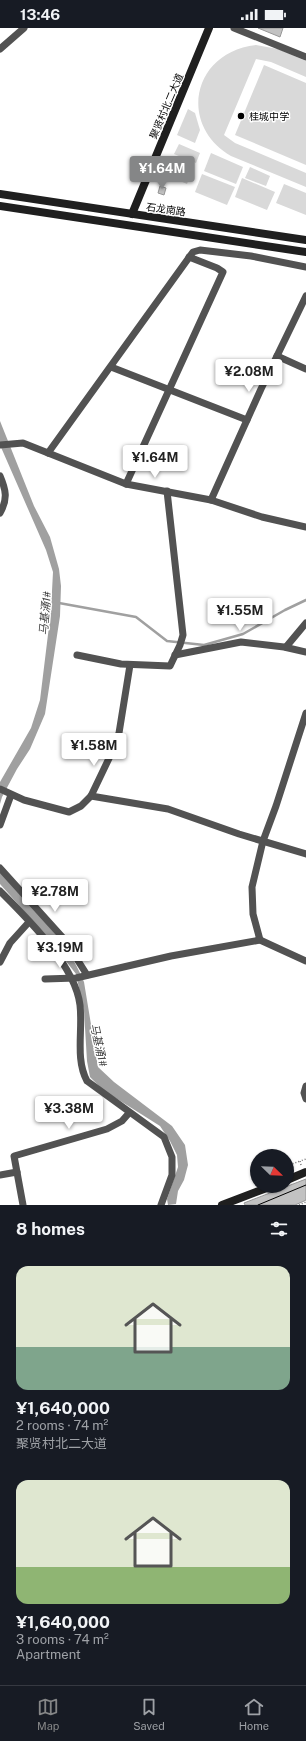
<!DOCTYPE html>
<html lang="en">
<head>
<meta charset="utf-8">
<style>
  body { margin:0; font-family:"Public Sans","Noto Sans SC",sans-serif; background:#242831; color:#f1f3f6; height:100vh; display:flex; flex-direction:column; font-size:15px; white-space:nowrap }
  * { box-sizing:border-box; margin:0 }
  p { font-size:13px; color:#9ea1a6 }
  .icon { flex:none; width:22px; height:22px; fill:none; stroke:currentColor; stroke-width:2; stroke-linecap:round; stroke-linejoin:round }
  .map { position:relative; height:1177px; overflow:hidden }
  .panel { display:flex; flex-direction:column; background:#171b24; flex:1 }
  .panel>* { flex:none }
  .needle { width:26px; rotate:113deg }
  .fabs { position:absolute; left:250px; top:1121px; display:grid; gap:8px }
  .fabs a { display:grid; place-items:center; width:44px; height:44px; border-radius:50%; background:#171b24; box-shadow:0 1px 3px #0004; font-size:20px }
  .price { position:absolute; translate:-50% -34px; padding:0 9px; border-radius:4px; background:#fff; color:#222; font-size:13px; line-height:26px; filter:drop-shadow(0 1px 2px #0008) }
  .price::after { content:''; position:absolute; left:50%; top:24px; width:12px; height:9px; margin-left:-6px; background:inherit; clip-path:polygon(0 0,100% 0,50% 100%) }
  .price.current { background:#858687; color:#fff }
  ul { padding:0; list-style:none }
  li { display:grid; align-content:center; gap:8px; height:212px; padding:0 16px }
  li span { display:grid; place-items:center; height:124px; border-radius:12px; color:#555 }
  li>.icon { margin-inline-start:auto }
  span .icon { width:72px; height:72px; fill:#fffc; stroke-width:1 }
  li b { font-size:17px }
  h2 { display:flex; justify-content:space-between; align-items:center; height:48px; padding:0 16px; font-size:17px }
  .status { display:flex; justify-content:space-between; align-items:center; height:28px; padding:0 20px; background:#171b24; direction:ltr }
  .status svg { height:11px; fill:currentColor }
  .menu { display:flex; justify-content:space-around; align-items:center; height:56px; border-top:1px solid #363941; background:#171b24; font-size:11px; color:#9ea1a6 }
  .menu a { display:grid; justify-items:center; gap:2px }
  .menu .current { color:#858687 }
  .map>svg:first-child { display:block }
</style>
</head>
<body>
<div class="status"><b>13:46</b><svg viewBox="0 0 49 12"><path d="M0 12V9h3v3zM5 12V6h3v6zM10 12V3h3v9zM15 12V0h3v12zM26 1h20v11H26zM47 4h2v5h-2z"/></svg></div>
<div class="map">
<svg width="306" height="1177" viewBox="0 0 306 1177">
  <rect width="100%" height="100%" fill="#fff"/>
  <g fill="#d9d9d9">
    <path d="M256,17L278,21L306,33V49L271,34L256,31L224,107L235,115L306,145V159L231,128C177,96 193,24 256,17Z"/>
    <path d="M264,37L306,55V137L235,107Z"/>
    <path d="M188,81L195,85L200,102L195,115L177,107Z"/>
    <path d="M179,116L200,125L196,135L174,126Z"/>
    <path d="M211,125L243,139L236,156L204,143Z"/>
    <path d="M170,136L191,145L187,156L166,147Z"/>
    <path d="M250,139L270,148L266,158L245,150Z"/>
    <path d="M202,146L235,159L227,177L195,164Z"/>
    <path d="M242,150L275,164L267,182L235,169Z"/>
    <path d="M284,156L306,165V187L276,175Z"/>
  </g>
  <g fill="#a0a0a0">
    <path d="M0,393L34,478L50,509L59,541L61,558L60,588L45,686L30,721L17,741L2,769L0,776V754L31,700L40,672L51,582L53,544L46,522L0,417Z"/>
    <path d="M0,844C30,878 67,911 84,954L98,1039L114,1054L172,1098L185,1117L188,1137L184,1152L178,1163L176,1176L168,1177L167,1171L178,1139L177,1127L170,1113L160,1098L103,1062L90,1049L87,1033L84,983L76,946L48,910L0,856Z"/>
  </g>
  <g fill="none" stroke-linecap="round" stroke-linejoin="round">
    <path stroke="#a0a0a0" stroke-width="2.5" d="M59,575L136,589L167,613L204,617L243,606L285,582L306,572"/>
  </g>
  <g fill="#c2c2c2" stroke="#969696">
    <path d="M258,0H283L280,9Z"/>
    <path d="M160,158L166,160L164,167L158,165Z"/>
    <path d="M306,1151V1172L302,1174L295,1177H245L244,1175Z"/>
  </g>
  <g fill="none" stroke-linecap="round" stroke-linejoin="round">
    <g stroke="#747474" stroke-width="1.5" stroke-dasharray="1 2" stroke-linecap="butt">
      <path d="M301,1137L300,1133L306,1131"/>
      <path d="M287,1138L300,1133"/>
      <path d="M299,1177L306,1174"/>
    </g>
    <g stroke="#525252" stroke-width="7">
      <path d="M234,0L306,29"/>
      <path d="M0,21L24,0"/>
      <path d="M277,328L306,341"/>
      <path d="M111,339L247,392"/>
      <path d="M0,417L23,415L126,456L211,472L262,489L306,499"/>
      <path d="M48,425L193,224L200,222L251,228L306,239"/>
      <path d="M0,448C6,462 8,471 0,485"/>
      <path d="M126,456L223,244L217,240L189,229"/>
      <path d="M211,472L261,361L306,268"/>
      <path d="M286,619L306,595"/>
      <path d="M77,627L121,636L170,638L180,617L183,607L167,463"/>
      <path d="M175,627L241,614L284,619L306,624"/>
      <path d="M0,761L24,772L69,784L81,778L91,768L113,722L119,705L130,637"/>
      <path d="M91,768L168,781L239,806L306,826"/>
      <path d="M0,797L11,767"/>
      <path d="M0,840L65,912L87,947"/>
      <path d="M0,863C28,891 75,937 80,977C83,1002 75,1031 87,1053L164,1109L172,1129V1147L161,1177"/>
      <path d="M260,912L253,886L252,859L263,813L276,778L306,685"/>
      <path d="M0,934L10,915L29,894"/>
      <path d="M45,951L76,950L171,928L260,912L306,933"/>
      <path d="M306,1058L304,1065L306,1071"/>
      <path d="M0,1147L17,1144"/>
      <path d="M23,1177L14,1128L107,1101L122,1093L129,1085"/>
    </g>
    <g stroke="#1f1f1f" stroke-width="8">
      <path d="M0,166L306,212"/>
      <path d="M0,178L306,224"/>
      <path d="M132,186L209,0"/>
      <path d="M287,1152L306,1144"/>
      <path d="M222,1177L272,1158"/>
    </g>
    <path stroke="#000" stroke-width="1" d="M258,1177L306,1157"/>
  </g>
  <circle fill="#000" stroke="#fff" stroke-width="1.5" cx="241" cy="88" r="4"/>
  <g text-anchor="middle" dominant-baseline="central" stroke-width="3" stroke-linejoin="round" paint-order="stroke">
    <g font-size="10" fill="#000" stroke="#fff">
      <text transform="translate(166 78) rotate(-67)">聚贤村北二大道</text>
      <text transform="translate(166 181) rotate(8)">石龙南路</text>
    </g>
    <g font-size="10" fill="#000" stroke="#fff" text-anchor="start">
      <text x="249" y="88">桂城中学</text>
    </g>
    <g font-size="11" font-style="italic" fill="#414141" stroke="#fff">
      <text transform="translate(45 585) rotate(-85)">马基涌1#</text>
      <text transform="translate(99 1017) rotate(78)">马基涌1#</text>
    </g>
  </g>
</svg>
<div class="fabs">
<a><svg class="needle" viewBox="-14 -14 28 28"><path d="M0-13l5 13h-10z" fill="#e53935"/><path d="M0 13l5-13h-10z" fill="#9ea1a6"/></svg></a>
</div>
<b class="price current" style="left:162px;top:162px">¥1.64M</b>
<b class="price" style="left:249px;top:365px">¥2.08M</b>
<b class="price" style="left:155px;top:451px">¥1.64M</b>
<b class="price" style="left:240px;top:604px">¥1.55M</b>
<b class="price" style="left:94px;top:739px">¥1.58M</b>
<b class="price" style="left:55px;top:885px">¥2.78M</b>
<b class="price" style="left:60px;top:941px">¥3.19M</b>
<b class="price" style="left:69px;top:1102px">¥3.38M</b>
</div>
<section class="panel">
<h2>8 homes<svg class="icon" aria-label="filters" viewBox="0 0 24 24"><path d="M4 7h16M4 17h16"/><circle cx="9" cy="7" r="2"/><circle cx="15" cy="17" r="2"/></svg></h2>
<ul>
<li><span style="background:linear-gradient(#dfe7d0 65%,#7fa58c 0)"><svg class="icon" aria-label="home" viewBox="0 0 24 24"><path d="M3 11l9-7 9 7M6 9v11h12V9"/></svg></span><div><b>¥1,640,000</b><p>2 rooms · 74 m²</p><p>聚贤村北二大道</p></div></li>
<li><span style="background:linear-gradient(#dfe7d0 70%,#8fb573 0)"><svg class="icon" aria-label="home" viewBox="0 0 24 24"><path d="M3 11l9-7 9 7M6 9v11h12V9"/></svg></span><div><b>¥1,640,000</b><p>3 rooms · 74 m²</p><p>Apartment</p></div></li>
</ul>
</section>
<nav class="menu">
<a class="current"><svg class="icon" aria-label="map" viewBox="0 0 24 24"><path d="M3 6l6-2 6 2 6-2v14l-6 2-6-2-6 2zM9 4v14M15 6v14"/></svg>Map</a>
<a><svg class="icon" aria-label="saved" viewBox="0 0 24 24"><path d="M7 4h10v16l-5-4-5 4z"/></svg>Saved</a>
<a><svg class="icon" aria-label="home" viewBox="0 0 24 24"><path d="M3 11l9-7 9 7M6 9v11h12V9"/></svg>Home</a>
</nav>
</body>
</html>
